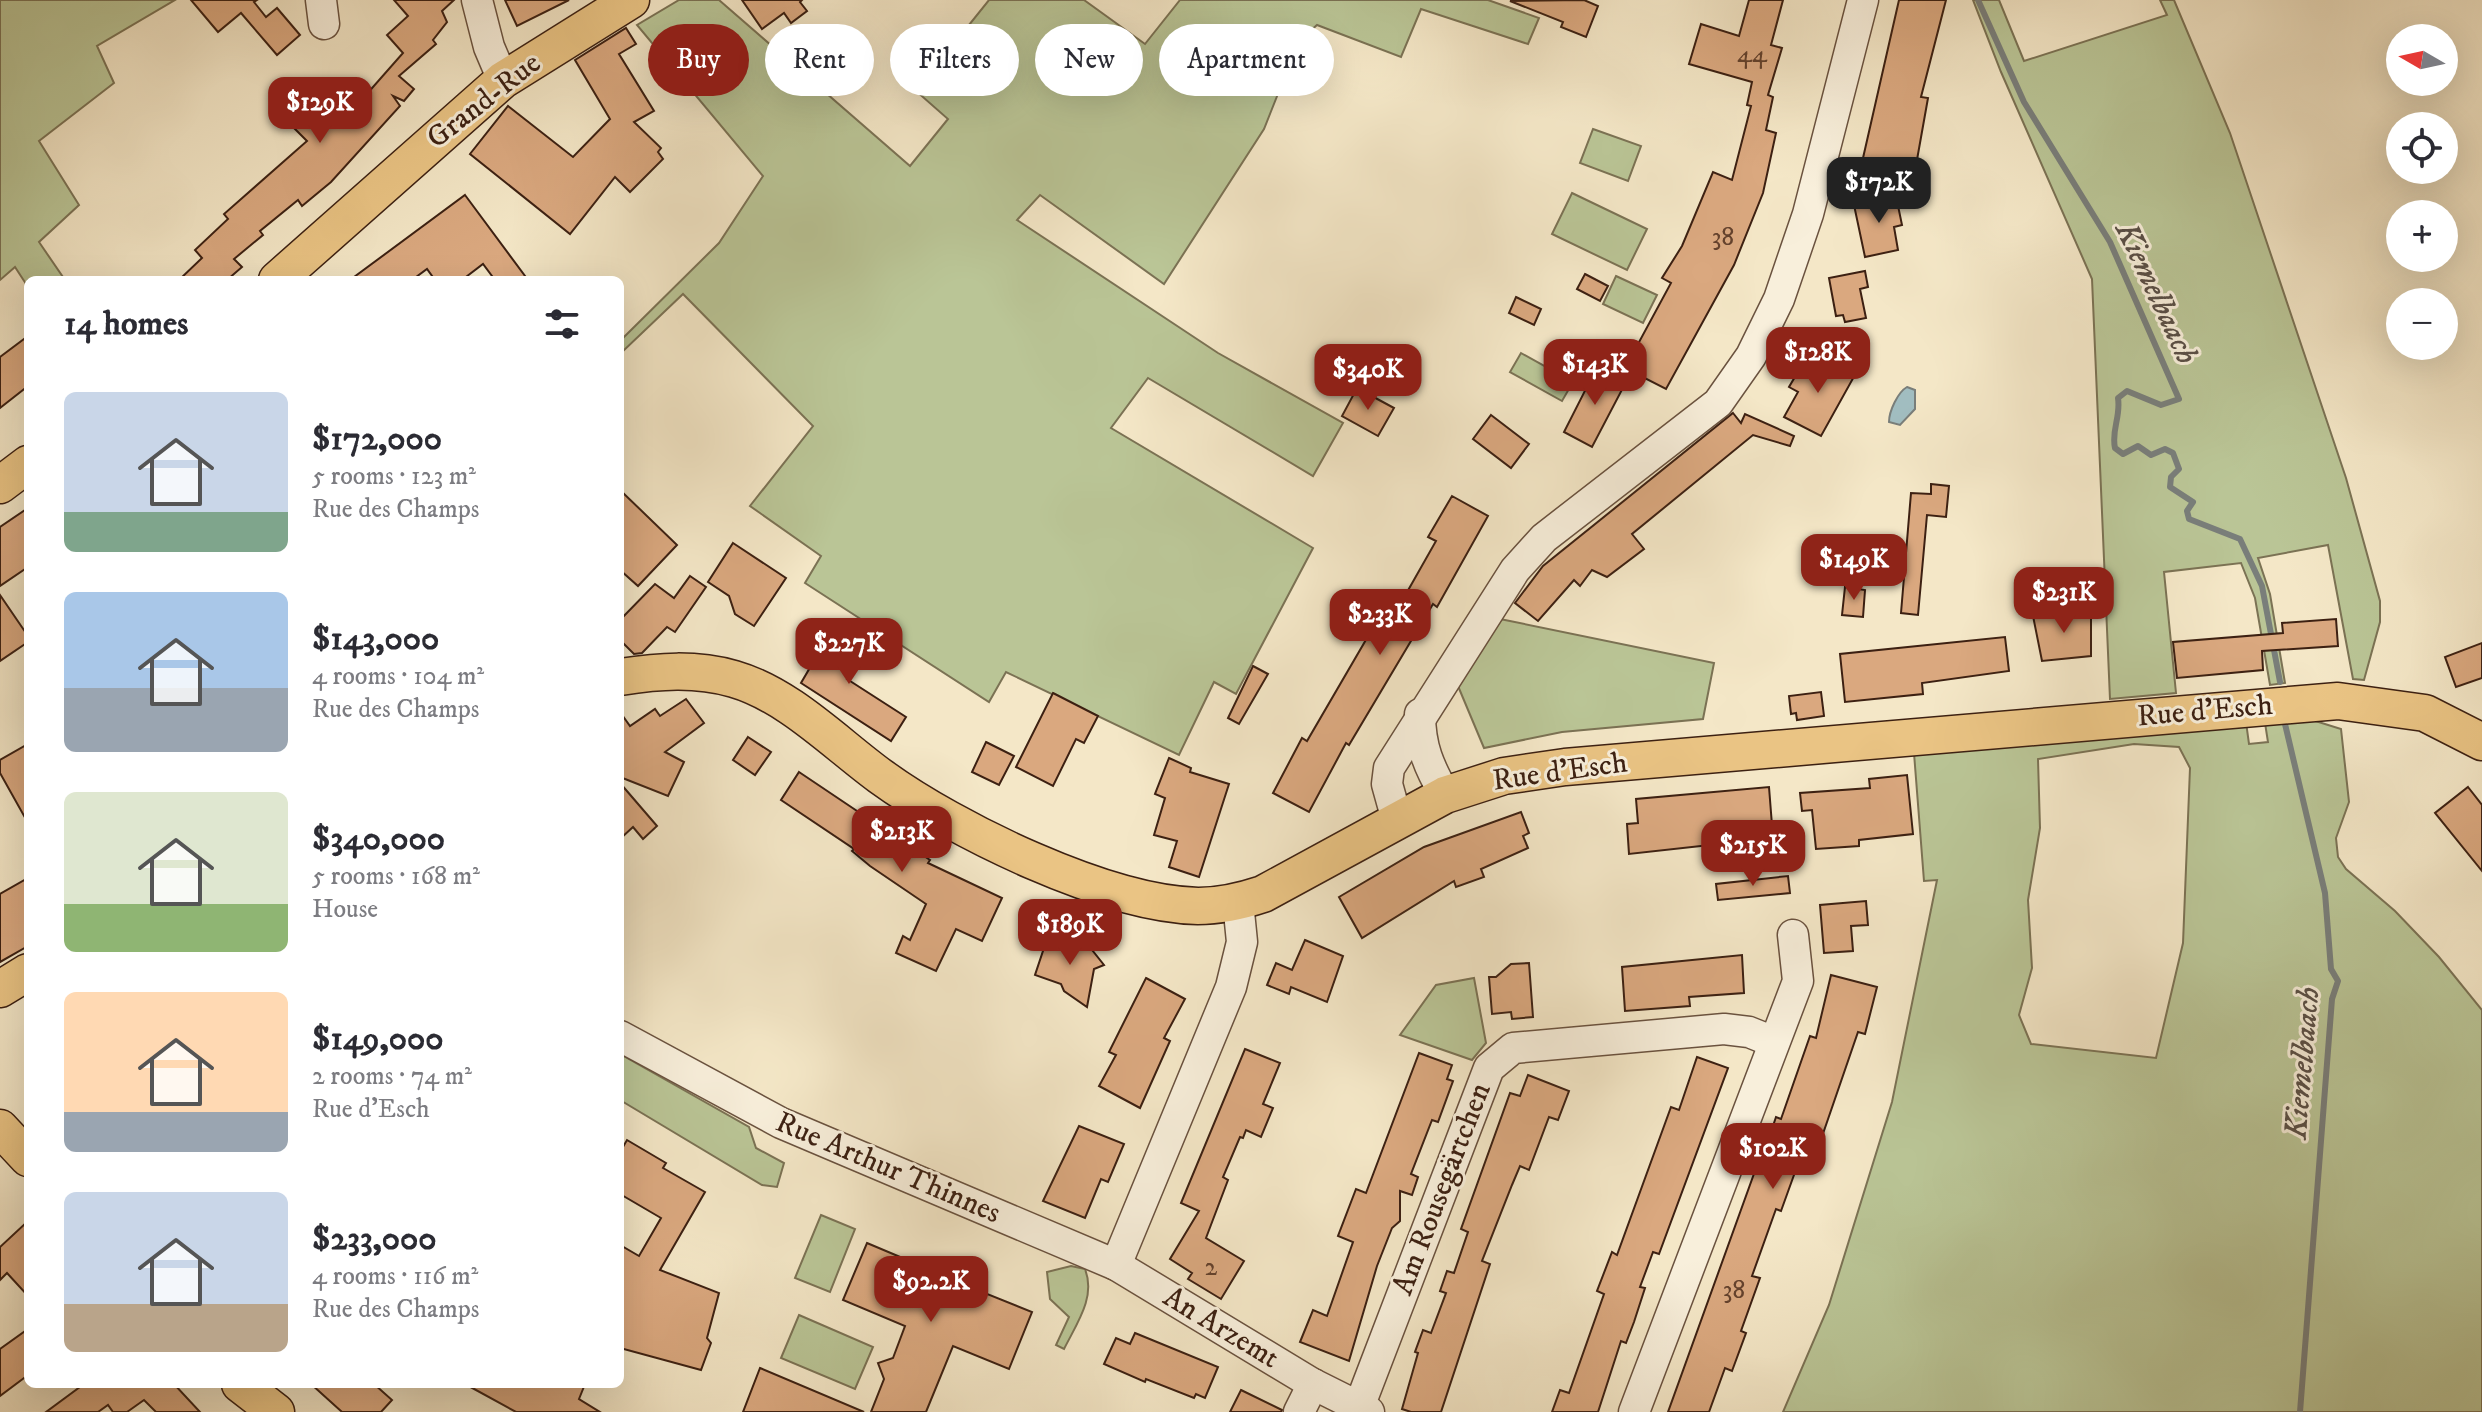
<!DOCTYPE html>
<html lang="en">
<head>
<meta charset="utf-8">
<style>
  body { margin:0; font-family:"IM FELL DW Pica",serif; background:#f7f7f7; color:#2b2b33; height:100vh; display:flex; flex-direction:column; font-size:30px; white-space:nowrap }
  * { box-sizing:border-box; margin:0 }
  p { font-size:26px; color:#7c7c81 }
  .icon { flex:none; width:44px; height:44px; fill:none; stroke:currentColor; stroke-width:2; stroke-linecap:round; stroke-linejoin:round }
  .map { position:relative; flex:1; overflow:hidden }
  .sheet { position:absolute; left:24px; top:276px; width:600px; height:1112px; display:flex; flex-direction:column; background:#fff; border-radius:12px; box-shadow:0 8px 32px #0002 }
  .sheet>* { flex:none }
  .top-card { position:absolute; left:648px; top:24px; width:760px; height:72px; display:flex; gap:16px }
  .needle { width:52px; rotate:279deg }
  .fabs { position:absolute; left:2386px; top:24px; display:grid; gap:16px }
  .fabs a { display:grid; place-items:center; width:72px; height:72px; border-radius:50%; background:#fff; box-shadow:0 8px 32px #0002; font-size:40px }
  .price { position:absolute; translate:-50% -68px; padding:0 18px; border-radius:16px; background:#8f2418; color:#fff; font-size:26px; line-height:52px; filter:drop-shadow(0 2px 4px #0008) }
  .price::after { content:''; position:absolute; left:50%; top:48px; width:24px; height:18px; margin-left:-12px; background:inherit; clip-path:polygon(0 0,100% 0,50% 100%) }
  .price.active { background:#222; color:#fff }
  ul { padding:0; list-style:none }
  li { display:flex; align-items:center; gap:24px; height:200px; padding:0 40px }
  li span { display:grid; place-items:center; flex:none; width:224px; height:160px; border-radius:12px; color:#555 }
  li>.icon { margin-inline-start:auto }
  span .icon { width:96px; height:96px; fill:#fffc; stroke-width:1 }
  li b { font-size:34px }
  h2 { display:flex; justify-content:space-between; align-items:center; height:96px; padding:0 40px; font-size:34px }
  .pill { padding:0 28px; border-radius:36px; background:#fff; box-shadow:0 8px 32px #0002; font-size:28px; line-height:72px }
  .pill.active { background:#8f2418; color:#fff }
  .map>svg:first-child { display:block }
</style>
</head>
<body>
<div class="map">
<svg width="2482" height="1412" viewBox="0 0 2482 1412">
  <rect width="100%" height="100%" fill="#f4e7c7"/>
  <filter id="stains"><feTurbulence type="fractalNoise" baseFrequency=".0025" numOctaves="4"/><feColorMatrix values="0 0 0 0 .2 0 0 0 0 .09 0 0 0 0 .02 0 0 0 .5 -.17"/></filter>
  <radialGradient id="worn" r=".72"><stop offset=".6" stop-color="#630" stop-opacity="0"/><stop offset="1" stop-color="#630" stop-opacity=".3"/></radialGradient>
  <g fill="#bac596" stroke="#7b7254" stroke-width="2" fill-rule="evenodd">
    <path d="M0,0H175L97,46L114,83L39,141L79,205L39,242L65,280H28V287L15,267L0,280Z"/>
    <path d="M679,0H719L910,166L948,119L916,91L989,0H1084L1145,44L1180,0H1488L1539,18L1528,44L1421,9L1401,57L1317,25L1299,41L1264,129L1164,284L1040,195L1017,220L1218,353L1343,423L1313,476L1148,378L1111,428L1313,548L1236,694L1214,682L1179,755L1006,672L989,702L805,583L821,556L750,506L813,426L683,294L620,354V341L719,243L763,176L637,25Z"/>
    <path d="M1973,0H1999L2024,61L2167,15L2160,0H2174L2230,133L2346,478L2380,601V622L2364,680L2353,679L2328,545L2258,558L2270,594L2285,683L2270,685L2255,598L2241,563L2164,572L2176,693L2110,699L2092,279L2001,72Z"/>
    <path d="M1593,129L1641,146L1628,181L1580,163Z"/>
    <path d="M1572,193L1647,229L1627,270L1552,234Z"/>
    <path d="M1616,276L1657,295L1643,323L1603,304Z"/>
    <path d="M1521,353L1573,382L1562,401L1510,372Z"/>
    <path d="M1500,619L1714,663L1703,719L1562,732L1484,748L1458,686Z"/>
    <path d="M2309,719L2341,729L2349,802L2336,838L2338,857L2346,869L2395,911L2439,957L2482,1010V1412H1783L1829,1305L1892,1102L1937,880L1924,881L1914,753L2246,722L2249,744L2268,742L2265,723ZM2134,744L2179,747L2190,768L2183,943L2156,1058L2031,1044L2019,1015L2032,968L2028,900L2040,828L2038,759Z"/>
    <path d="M1474,978L1486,1043L1472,1060L1400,1035L1436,985Z"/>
    <path d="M620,1054L749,1127L756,1148L784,1163L777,1187L762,1185L620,1100Z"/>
    <path d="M821,1215L855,1229L830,1292L795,1278Z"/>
    <path d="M1071,1266L1085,1269C1096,1297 1077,1323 1064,1349L1056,1345L1069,1317L1050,1299L1047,1272Z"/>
    <path d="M799,1315L873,1347L855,1389L781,1358Z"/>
  </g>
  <path fill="#a1bdc0" stroke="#797e7a" stroke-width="2" d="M1907,387L1915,390V409L1900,425L1889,422C1889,411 1898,392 1907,387Z"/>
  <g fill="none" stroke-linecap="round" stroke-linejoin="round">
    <g stroke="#797e7a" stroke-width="6">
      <path d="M1978,0L2024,102L2110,242L2179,399L2161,405L2127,391L2118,398C2121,417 2111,430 2115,448L2123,454L2138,446L2151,455L2165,449L2173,453L2179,469L2171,477L2170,487L2193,502L2187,511L2189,519L2240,539L2262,586L2280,682"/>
      <path d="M2285,724L2325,893L2331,969L2338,981L2332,999L2300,1412"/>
    </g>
  </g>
  <g fill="#daa87f" stroke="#3c2012" stroke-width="2">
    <path d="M191,0H257L254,2L266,17L277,8L300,35L277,55L241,13L218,32Z"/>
    <path d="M394,0H454L442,11L447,22L433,40L436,44L399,76L414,89L404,101L393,96L400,106L331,182L302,206L298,200L260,231L263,235L234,259L242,267L227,280H179L202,258L195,250L228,219L224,214L307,141L279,113L322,80L351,112L403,53L387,35L408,16Z"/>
    <path d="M505,0H569L517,26Z"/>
    <path d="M742,0H802L800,2L807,11L791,23L784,13L762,29Z"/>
    <path d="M1584,0L1598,6L1586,37L1561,27L1563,22L1510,1Z"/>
    <path d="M1749,0H1783L1771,45L1782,48L1768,95L1773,97L1766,130L1776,133L1763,193L1734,265L1666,389L1625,368L1671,283L1662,278L1682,246L1713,172L1732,180L1751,106L1747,105L1752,82L1689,64L1701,24L1739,36Z"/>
    <path d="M1899,0H1946L1921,97L1928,98L1915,171L1893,179L1895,188L1858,180Z"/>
    <path d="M626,28L636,44L619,54L654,111L634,122L661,148L658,152L663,159L630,192L615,177L570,234L470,154L508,106L573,157L610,119L575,60Z"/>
    <path d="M465,195L528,280H495L483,264L462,280H435L427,269L412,280H350Z"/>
    <path d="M1896,196L1902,225L1894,227L1898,250L1865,257L1854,205Z"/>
    <path d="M1865,271L1868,287L1860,289L1866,318L1845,322L1843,315L1836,316L1829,278Z"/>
    <path d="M1585,274L1608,286L1600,301L1577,289Z"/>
    <path d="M1516,297L1541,309L1534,325L1509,313Z"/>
    <path d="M28,336V386L0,408V357Z"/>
    <path d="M1805,360L1825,371L1832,360L1856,373L1821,436L1784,417L1798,392L1789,387Z"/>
    <path d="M1597,367L1626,382L1592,447L1564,432Z"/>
    <path d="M1357,388L1394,408L1378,436L1342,416Z"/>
    <path d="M1733,413L1741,423L1745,414L1794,436L1790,446L1753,435L1632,534L1644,549L1607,577L1592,570L1580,586L1574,580L1538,621L1515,603L1543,566Z"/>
    <path d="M1491,415L1529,444L1511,468L1473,439Z"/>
    <path d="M1931,484L1949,486L1946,517L1927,515L1918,615L1901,613L1911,493L1931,494Z"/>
    <path d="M620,490L677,545L638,586L620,570Z"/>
    <path d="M1452,496L1488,516L1437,607L1433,604L1349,745L1346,743L1309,812L1273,793L1302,738L1307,741L1388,602L1398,608L1436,541L1428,537Z"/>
    <path d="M28,508V567L0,586V527Z"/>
    <path d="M733,543L786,578L754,626L735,614L729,596L708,582Z"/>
    <path d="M690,576L706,587L675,632L667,627L642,653L634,654L620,640V620L655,584L674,598Z"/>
    <path d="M1845,587L1865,590L1863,617L1842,615Z"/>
    <path d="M0,595L28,636V642L0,661Z"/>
    <path d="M2091,611V656L2042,661L2033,616Z"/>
    <path d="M2336,619L2338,646L2262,651L2263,670L2177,678L2173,642L2283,633L2282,623Z"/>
    <path d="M832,630L865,651L847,679L906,717L891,741L801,683Z"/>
    <path d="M2005,637L2009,671L1922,683L1923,694L1845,702L1840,654Z"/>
    <path d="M2482,643V678L2456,687L2445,657Z"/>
    <path d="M1253,666L1268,674L1239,724L1228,718Z"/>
    <path d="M1821,692L1824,716L1797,720L1796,713L1791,714L1789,696Z"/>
    <path d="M1053,693L1098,716L1084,743L1076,739L1053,786L1016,767Z"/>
    <path d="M686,699L704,723L665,752L684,762L668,796L620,777V712L630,726L655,709L660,716Z"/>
    <path d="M748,737L771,752L755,775L733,760Z"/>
    <path d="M986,742L1014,756L999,785L972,772Z"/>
    <path d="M28,744V823L0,773V760Z"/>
    <path d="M1169,758L1191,768L1190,772L1229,784L1199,877L1169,867L1177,841L1154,835L1165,798L1155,794Z"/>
    <path d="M799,772L930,860L928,863L1002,898L982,941L956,929L936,971L896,953L903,936L910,940L926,904L870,866L852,851L854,849L781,800Z"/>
    <path d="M1907,775L1913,834L1859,840V846L1816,849L1812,810L1802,811L1800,793L1870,788L1869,779Z"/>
    <path d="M620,783L657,826L643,839L633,827L620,839Z"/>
    <path d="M1769,787L1773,838L1629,854L1627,824L1638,823L1636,799Z"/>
    <path d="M2468,787L2482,805V871L2435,813Z"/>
    <path d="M1521,812L1529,833L1523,836L1528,848L1481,869L1484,877L1456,887L1454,881L1362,938L1339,897L1424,847Z"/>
    <path d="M1788,876L1790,893L1718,900L1716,884Z"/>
    <path d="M28,878V946L0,962V894Z"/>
    <path d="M1866,901L1868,925L1851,926L1853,951L1824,953L1820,905Z"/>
    <path d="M1067,940L1088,945L1104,965L1094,969L1087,1007L1064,991L1061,984L1035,975L1046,942Z"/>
    <path d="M1305,940L1343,956L1327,1002L1291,987L1289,994L1267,985L1276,963L1292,970Z"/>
    <path d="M1742,955L1744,993L1689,997L1690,1006L1625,1011L1622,967Z"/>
    <path d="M1529,963L1533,1017L1512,1019L1511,1012L1492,1014L1489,977H1496L1511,964Z"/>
    <path d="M1831,975L1877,987L1865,1034L1858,1032L1816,1154L1803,1150L1781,1211L1776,1209L1752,1276L1760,1278L1741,1331L1746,1333L1732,1371L1725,1368L1709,1412H1668L1755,1171L1765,1174L1777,1141L1769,1138L1776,1117L1781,1119L1810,1036L1816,1038Z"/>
    <path d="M1146,978L1185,999L1164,1038L1170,1041L1140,1108L1099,1086L1116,1055L1109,1052Z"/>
    <path d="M1245,1049L1280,1063L1263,1104L1273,1108L1261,1137L1246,1130L1243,1138L1240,1137L1223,1177L1228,1180L1206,1238L1244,1261L1221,1299L1188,1279L1192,1273L1170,1259L1199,1211L1181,1203Z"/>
    <path d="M1419,1053L1452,1065L1447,1079L1453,1081L1438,1122L1432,1120L1411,1174L1418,1177L1412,1195L1400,1191V1221L1392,1228L1377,1266L1349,1361L1300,1342L1313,1310L1327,1316L1353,1242L1338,1236L1356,1189L1366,1193Z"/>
    <path d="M1697,1057L1728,1068L1659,1254L1653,1252L1640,1287L1645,1288L1634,1322L1626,1343L1621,1341L1598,1412H1552L1560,1390L1569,1393L1604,1294L1597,1291L1612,1252L1617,1255L1671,1107L1679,1110Z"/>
    <path d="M1528,1075L1569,1091L1558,1120L1549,1117L1529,1170L1520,1166L1512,1185L1482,1261L1490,1264L1441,1412H1411L1402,1409L1418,1353L1415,1352L1423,1330L1431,1333L1446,1293L1440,1291L1447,1271L1454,1273L1468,1232L1461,1229L1510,1093L1520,1096Z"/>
    <path d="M1079,1126L1124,1144L1108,1182L1101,1179L1085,1218L1043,1201Z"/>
    <path d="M627,1140L666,1163L663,1168L705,1192L660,1270L719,1293L707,1338L711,1343L701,1370L620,1348V1245L639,1256L661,1218L620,1194V1152Z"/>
    <path d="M28,1221V1296L7,1273L0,1280V1247Z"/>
    <path d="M867,1243L912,1262L935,1263L962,1274L978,1285L977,1290L1032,1312L1009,1369L953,1346L926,1412H871L884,1379L878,1363L893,1358L905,1326L843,1300Z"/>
    <path d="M28,1329V1375L0,1396V1349Z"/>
    <path d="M1135,1333L1218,1367L1205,1398L1196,1394L1194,1398L1146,1379L1145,1382L1104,1364L1116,1338L1130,1344Z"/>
    <path d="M760,1368L864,1412H743Z"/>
    <path d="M84,1384H174L200,1412H156L144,1400L127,1412H113L108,1405L98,1412H46Z"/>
    <path d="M311,1384H374L392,1400L381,1412H342Z"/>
    <path d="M465,1384H585L579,1399L600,1412H516Z"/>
    <path d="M1241,1390L1282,1410L1281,1412H1230Z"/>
  </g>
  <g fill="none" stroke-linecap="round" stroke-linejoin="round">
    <g stroke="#6a523f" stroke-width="33">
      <g id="minor">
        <path d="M321,0L324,24"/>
        <path d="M477,0L489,47L503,80"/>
        <path d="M1420,714C1420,747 1429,767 1445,795"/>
        <path d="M1397,820L1387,784L1389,768L1515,570L1544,538L1718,403L1751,356L1779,299L1808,214L1863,0"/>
        <path d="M620,1036L781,1123L1116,1265L1313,1384L1369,1412"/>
        <path d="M1116,1265L1231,987L1242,942L1238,902"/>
        <path d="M1359,1407L1489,1068L1513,1048L1724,1029L1749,1032L1774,1042"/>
        <path d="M1299,1412L1313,1384"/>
        <path d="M1634,1412L1798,981L1793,935"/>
      </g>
    </g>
    <g stroke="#3c2012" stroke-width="39">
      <g id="major">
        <path d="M277,280L503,80L631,0"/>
        <path d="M0,485L28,464"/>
        <path d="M620,677C659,671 695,668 734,679C789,695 835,743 880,776C954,830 1106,904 1198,906C1220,906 1242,901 1263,894L1445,795L1504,776L1565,767L2338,701L2425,713L2482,742"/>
        <path d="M0,989L28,972"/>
        <path d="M0,1128L28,1158"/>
        <path d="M240,1384L276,1412"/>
      </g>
    </g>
    <use href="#minor" stroke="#f8efdb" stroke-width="30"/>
    <use href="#major" stroke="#eac484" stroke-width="36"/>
  </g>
  <g text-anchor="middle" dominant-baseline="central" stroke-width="6" stroke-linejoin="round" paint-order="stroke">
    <g font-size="26" fill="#64422d">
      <text x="1752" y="54">44</text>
      <text x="1723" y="237">38</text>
      <text x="1211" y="1267">2</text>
      <text x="1734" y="1290">38</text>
    </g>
    <g font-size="30" fill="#3c2012" stroke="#f8efdb">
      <text transform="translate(484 101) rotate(-38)">Grand-Rue</text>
      <text transform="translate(2205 711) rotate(-5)">Rue d'Esch</text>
      <text transform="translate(1560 772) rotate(-8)">Rue d'Esch</text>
      <text transform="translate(888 1168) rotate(23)">Rue Arthur Thinnes</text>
      <text transform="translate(1442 1189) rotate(-69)">Am Rousegärtchen</text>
      <text transform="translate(1221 1328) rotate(31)">An Arzemt</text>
    </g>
    <g font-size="32" font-style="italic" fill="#5a4f46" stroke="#f8efdb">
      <text transform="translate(2156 293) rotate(65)">Kiemelbaach</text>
      <text transform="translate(2303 1063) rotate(-85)">Kiemelbaach</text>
    </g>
  </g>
  <rect width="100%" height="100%" filter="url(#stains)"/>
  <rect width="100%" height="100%" fill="url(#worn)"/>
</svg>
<div class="fabs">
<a><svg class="needle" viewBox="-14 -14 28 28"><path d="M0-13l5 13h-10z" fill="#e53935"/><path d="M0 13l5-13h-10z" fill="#7c7c81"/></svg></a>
<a><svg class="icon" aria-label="locate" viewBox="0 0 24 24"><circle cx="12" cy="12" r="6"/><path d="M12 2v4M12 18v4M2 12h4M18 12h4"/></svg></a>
<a>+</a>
<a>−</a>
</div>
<b class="price" style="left:320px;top:145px">$129K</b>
<b class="price active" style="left:1879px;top:225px">$172K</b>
<b class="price" style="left:1818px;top:395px">$128K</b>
<b class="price" style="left:1595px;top:407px">$143K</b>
<b class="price" style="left:1368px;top:412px">$340K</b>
<b class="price" style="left:1854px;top:602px">$149K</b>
<b class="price" style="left:2064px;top:635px">$231K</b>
<b class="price" style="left:1380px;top:657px">$233K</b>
<b class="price" style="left:849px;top:686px">$227K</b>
<b class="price" style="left:902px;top:874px">$213K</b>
<b class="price" style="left:1753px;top:888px">$215K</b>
<b class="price" style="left:1070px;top:967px">$189K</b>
<b class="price" style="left:1773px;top:1191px">$102K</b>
<b class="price" style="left:931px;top:1324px">$92.2K</b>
<div class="top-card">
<a class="pill active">Buy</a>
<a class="pill">Rent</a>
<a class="pill">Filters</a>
<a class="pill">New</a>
<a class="pill">Apartment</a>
</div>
<section class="sheet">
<h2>14 homes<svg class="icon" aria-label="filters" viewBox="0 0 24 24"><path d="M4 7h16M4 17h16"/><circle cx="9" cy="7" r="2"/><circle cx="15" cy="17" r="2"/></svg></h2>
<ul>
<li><span style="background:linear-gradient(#c9d6e8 75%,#7fa58c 0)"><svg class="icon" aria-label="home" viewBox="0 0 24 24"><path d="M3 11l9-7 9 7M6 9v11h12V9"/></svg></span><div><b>$172,000</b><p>5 rooms · 123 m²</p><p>Rue des Champs</p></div></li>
<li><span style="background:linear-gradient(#a9c7e8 60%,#9aa5b1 0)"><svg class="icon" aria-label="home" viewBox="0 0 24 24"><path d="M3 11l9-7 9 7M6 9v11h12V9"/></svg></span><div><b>$143,000</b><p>4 rooms · 104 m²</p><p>Rue des Champs</p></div></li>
<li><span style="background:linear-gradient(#dfe7d0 70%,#8fb573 0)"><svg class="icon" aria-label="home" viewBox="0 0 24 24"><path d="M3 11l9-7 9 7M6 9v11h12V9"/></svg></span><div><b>$340,000</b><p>5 rooms · 168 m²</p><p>House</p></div></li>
<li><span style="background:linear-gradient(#ffd9b3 75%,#9aa5b1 0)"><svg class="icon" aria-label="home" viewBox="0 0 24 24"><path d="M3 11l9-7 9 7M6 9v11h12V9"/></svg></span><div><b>$149,000</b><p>2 rooms · 74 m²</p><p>Rue d'Esch</p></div></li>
<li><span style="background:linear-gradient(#c9d6e8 70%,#b9a48a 0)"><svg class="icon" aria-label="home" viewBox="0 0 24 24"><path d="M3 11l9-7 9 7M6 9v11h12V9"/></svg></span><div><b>$233,000</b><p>4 rooms · 116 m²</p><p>Rue des Champs</p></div></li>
</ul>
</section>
</div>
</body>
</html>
